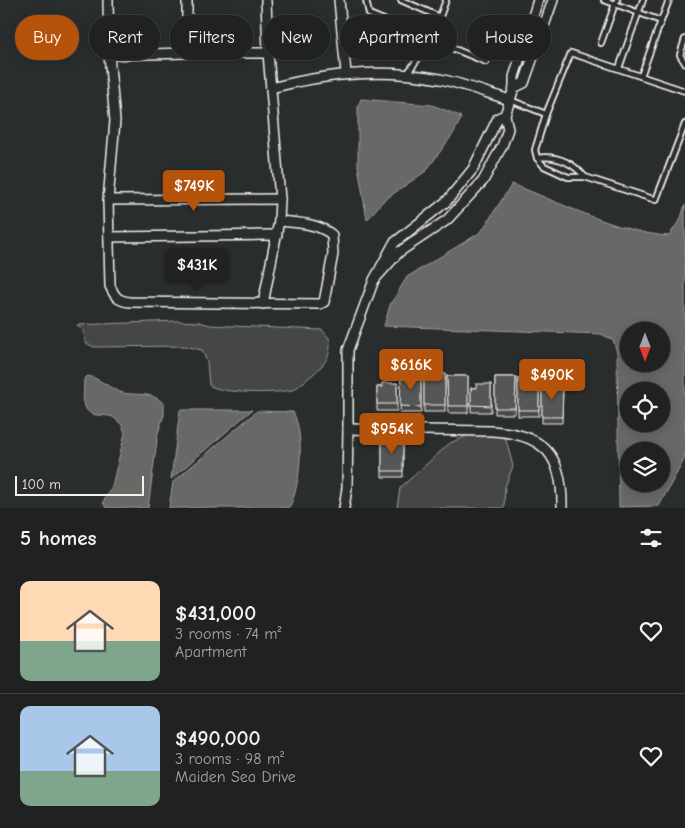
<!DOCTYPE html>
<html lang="en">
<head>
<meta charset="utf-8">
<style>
  body { margin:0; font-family:"Comic Neue",sans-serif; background:#2d2f2f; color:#f1f3f6; height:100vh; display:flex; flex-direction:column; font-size:19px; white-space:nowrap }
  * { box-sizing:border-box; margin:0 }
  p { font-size:16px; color:#a2a4a5 }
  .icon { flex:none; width:28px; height:28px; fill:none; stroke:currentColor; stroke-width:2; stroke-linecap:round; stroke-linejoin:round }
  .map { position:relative; height:508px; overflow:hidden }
  .drawer { display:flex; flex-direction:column; background:#202222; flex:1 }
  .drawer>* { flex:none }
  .hud { position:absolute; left:15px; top:15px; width:655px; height:45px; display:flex; gap:10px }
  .needle { width:32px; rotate:180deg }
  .fabs { position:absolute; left:620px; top:322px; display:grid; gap:10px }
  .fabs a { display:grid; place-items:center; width:50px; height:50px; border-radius:50%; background:#202222; box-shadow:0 2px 12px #0003,0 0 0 1px #3d3f40; font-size:25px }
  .scale { position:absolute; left:15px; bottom:12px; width:129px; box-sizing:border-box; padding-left:5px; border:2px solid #f4f1e8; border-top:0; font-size:14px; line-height:18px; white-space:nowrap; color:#f4f1e8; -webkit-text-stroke:4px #2a2d2e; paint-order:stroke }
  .price { position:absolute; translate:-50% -42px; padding:0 11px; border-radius:5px; background:#b45309; color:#fff; font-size:16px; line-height:32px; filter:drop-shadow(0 1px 2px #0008) }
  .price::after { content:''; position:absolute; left:50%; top:30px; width:15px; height:11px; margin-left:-8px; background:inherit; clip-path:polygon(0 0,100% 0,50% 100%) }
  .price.selected { background:#222; color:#fff }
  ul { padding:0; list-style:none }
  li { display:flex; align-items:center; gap:15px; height:125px; padding:0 20px }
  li+li { border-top:1px solid #3d3f40 }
  li span { display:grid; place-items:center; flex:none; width:140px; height:100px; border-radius:10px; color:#555 }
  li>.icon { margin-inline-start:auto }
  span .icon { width:60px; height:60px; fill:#fffc; stroke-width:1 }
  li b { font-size:21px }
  h2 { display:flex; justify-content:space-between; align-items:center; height:60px; padding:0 20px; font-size:21px }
  .tag { padding:0 18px; border-radius:22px; background:#202222; box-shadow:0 2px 12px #0003,0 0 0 1px #3d3f40; font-size:18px; line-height:45px }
  .tag.selected { background:#b45309; color:#fff }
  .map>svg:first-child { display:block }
</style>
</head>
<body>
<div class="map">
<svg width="685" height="508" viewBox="0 0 685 508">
  <rect width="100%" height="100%" fill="#2a2d2e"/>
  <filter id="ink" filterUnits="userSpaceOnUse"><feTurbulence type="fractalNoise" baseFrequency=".02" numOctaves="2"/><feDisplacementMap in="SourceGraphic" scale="10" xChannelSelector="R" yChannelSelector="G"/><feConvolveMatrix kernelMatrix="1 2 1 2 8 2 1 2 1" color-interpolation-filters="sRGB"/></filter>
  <g filter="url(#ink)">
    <g fill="#444645" stroke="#9c9c96">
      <path d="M178,321L199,322L210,325L322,330L329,338C334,359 319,369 305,381C301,384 297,388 292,390C277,394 222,394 209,385L207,362L202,350L185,346L94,347L86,343L83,330L77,325Z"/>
      <path d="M469,435L505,436L513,466L505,487L504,508H397L400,488L450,443Z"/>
    </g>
    <g fill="#676866" stroke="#9f9f9a" fill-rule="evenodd">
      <path d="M361,99L432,105L460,116L461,119L453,134L426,171L383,201L367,220L358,166V106Z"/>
      <path d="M512,184C559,202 619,233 669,236L681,218L685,205V458L659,506L619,507L617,353L613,340L601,334L384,326L390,305L407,277L481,232ZM661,331V364H629V331ZM661,391V424H629V391ZM661,451V484H629V451Z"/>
      <path d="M88,376C101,379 110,389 123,393C138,396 152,391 164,404V415L158,433L148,508H106L103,502L112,486L125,433L122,425L113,417C108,415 103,416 97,415C79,414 84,391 84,379Z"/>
      <path d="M180,410H252L171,479Z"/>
      <path d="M257,411L293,412C305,434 301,486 289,508H169L173,482Z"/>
    </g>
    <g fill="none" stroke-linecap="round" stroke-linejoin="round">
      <g stroke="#f4f1e8" stroke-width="8">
        <g id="service">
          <path d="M366,0L369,14L486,62"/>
          <path d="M401,0L440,17"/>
          <path d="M604,0L615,4L617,0"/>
          <path d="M661,21L669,0"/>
          <path d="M685,39L680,55L685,63"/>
          <path d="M601,43L615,4L661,21L641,76"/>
          <path d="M619,68L643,0"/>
          <path d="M406,75L431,41L446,0"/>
          <path d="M510,100L546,114L535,150L537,158L544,166L568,177H585L656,200L685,124"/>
          <path d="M546,114L571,53L685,91"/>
          <path d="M537,158C557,155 572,162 585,177"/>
        </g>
      </g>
      <g stroke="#f4f1e8" stroke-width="12">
        <g id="minor">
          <path d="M108,0L109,55L115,121L108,200L110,286C115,297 118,301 130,302L320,304L324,302L333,254L332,235C318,223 297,223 279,221L280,199L268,53H187V0"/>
          <path d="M266,0L268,53"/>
          <path d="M339,0L346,73"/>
          <path d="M538,0L514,77V88L524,83L553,0"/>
          <path d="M109,55L187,53"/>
          <path d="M271,88C327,73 383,68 440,79C463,84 487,93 510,100"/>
          <path d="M505,115L498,118L473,169L447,201L394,243L374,280L399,252L447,220L483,181L502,146L508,129L505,115L514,88"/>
          <path d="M108,200L280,199"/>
          <path d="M109,237L277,235"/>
          <path d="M263,304L279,221"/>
          <path d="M348,429V350L374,280"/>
          <path d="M344,508L347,488L348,429L492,431C545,434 563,456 562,508"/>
        </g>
      </g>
      <use href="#service" stroke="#2a2d2e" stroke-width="4.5"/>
      <use href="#minor" stroke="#2a2d2e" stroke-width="9"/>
    </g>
    <g fill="#494b4a" stroke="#f4f1e8">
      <rect x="424" y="374" width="21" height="38"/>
      <path d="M401,375H421V413H400Z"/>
      <path d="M447,376H468V413H448Z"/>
      <path d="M495,377H516L515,414H495Z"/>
      <rect x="518" y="379" width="21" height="37"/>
      <path d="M397,383V411H377V387H382Z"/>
      <path d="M491,384V412H471V388H476Z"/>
      <path d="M542,386H563L562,423H542Z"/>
      <path d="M382,439L403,440V477H382Z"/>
    </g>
    <g fill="#555756" stroke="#f4f1e8">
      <rect x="424" y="374" width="21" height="31"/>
      <path d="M401,375H421V407L400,406Z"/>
      <path d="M447,376H468V406H448Z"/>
      <path d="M495,377H516L515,408H495Z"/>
      <rect x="518" y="379" width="21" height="31"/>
      <path d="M382,383H397V404H377V387H382Z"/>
      <path d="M476,384H491V406L471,405V388H476Z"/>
      <path d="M542,386H563L562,417H542Z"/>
      <path d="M382,439L403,440V471H382Z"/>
    </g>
  </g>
</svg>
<div class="fabs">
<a><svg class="needle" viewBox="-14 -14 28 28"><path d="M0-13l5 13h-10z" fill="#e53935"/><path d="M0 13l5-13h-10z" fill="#a2a4a5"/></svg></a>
<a><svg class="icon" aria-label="locate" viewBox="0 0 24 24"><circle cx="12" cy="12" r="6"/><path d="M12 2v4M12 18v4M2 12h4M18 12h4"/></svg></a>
<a><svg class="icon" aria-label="layers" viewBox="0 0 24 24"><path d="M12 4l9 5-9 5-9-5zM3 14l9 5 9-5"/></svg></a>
</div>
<div class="scale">100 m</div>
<b class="price" style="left:194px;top:212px">$749K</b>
<b class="price selected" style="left:197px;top:291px">$431K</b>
<b class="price" style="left:411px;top:391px">$616K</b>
<b class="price" style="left:552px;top:401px">$490K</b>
<b class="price" style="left:392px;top:455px">$954K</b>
<div class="hud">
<a class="tag selected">Buy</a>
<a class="tag">Rent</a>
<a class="tag">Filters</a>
<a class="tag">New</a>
<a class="tag">Apartment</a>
<a class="tag">House</a>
</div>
</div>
<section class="drawer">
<h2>5 homes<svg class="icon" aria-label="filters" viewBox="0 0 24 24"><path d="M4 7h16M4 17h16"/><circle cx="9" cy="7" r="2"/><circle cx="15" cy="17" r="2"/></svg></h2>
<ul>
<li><span style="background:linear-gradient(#ffd9b3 60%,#7fa58c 0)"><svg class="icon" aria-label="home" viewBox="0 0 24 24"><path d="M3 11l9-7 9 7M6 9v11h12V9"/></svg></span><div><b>$431,000</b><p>3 rooms · 74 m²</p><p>Apartment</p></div><svg class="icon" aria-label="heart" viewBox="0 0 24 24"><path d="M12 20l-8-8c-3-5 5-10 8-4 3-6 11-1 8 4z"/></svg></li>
<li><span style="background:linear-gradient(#a9c7e8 65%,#7fa58c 0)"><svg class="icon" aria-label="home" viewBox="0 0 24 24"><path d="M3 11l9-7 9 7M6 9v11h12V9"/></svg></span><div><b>$490,000</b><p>3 rooms · 98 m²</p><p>Maiden Sea Drive</p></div><svg class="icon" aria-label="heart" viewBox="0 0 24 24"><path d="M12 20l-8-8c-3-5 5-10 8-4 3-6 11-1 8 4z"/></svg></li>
</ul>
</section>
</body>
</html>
